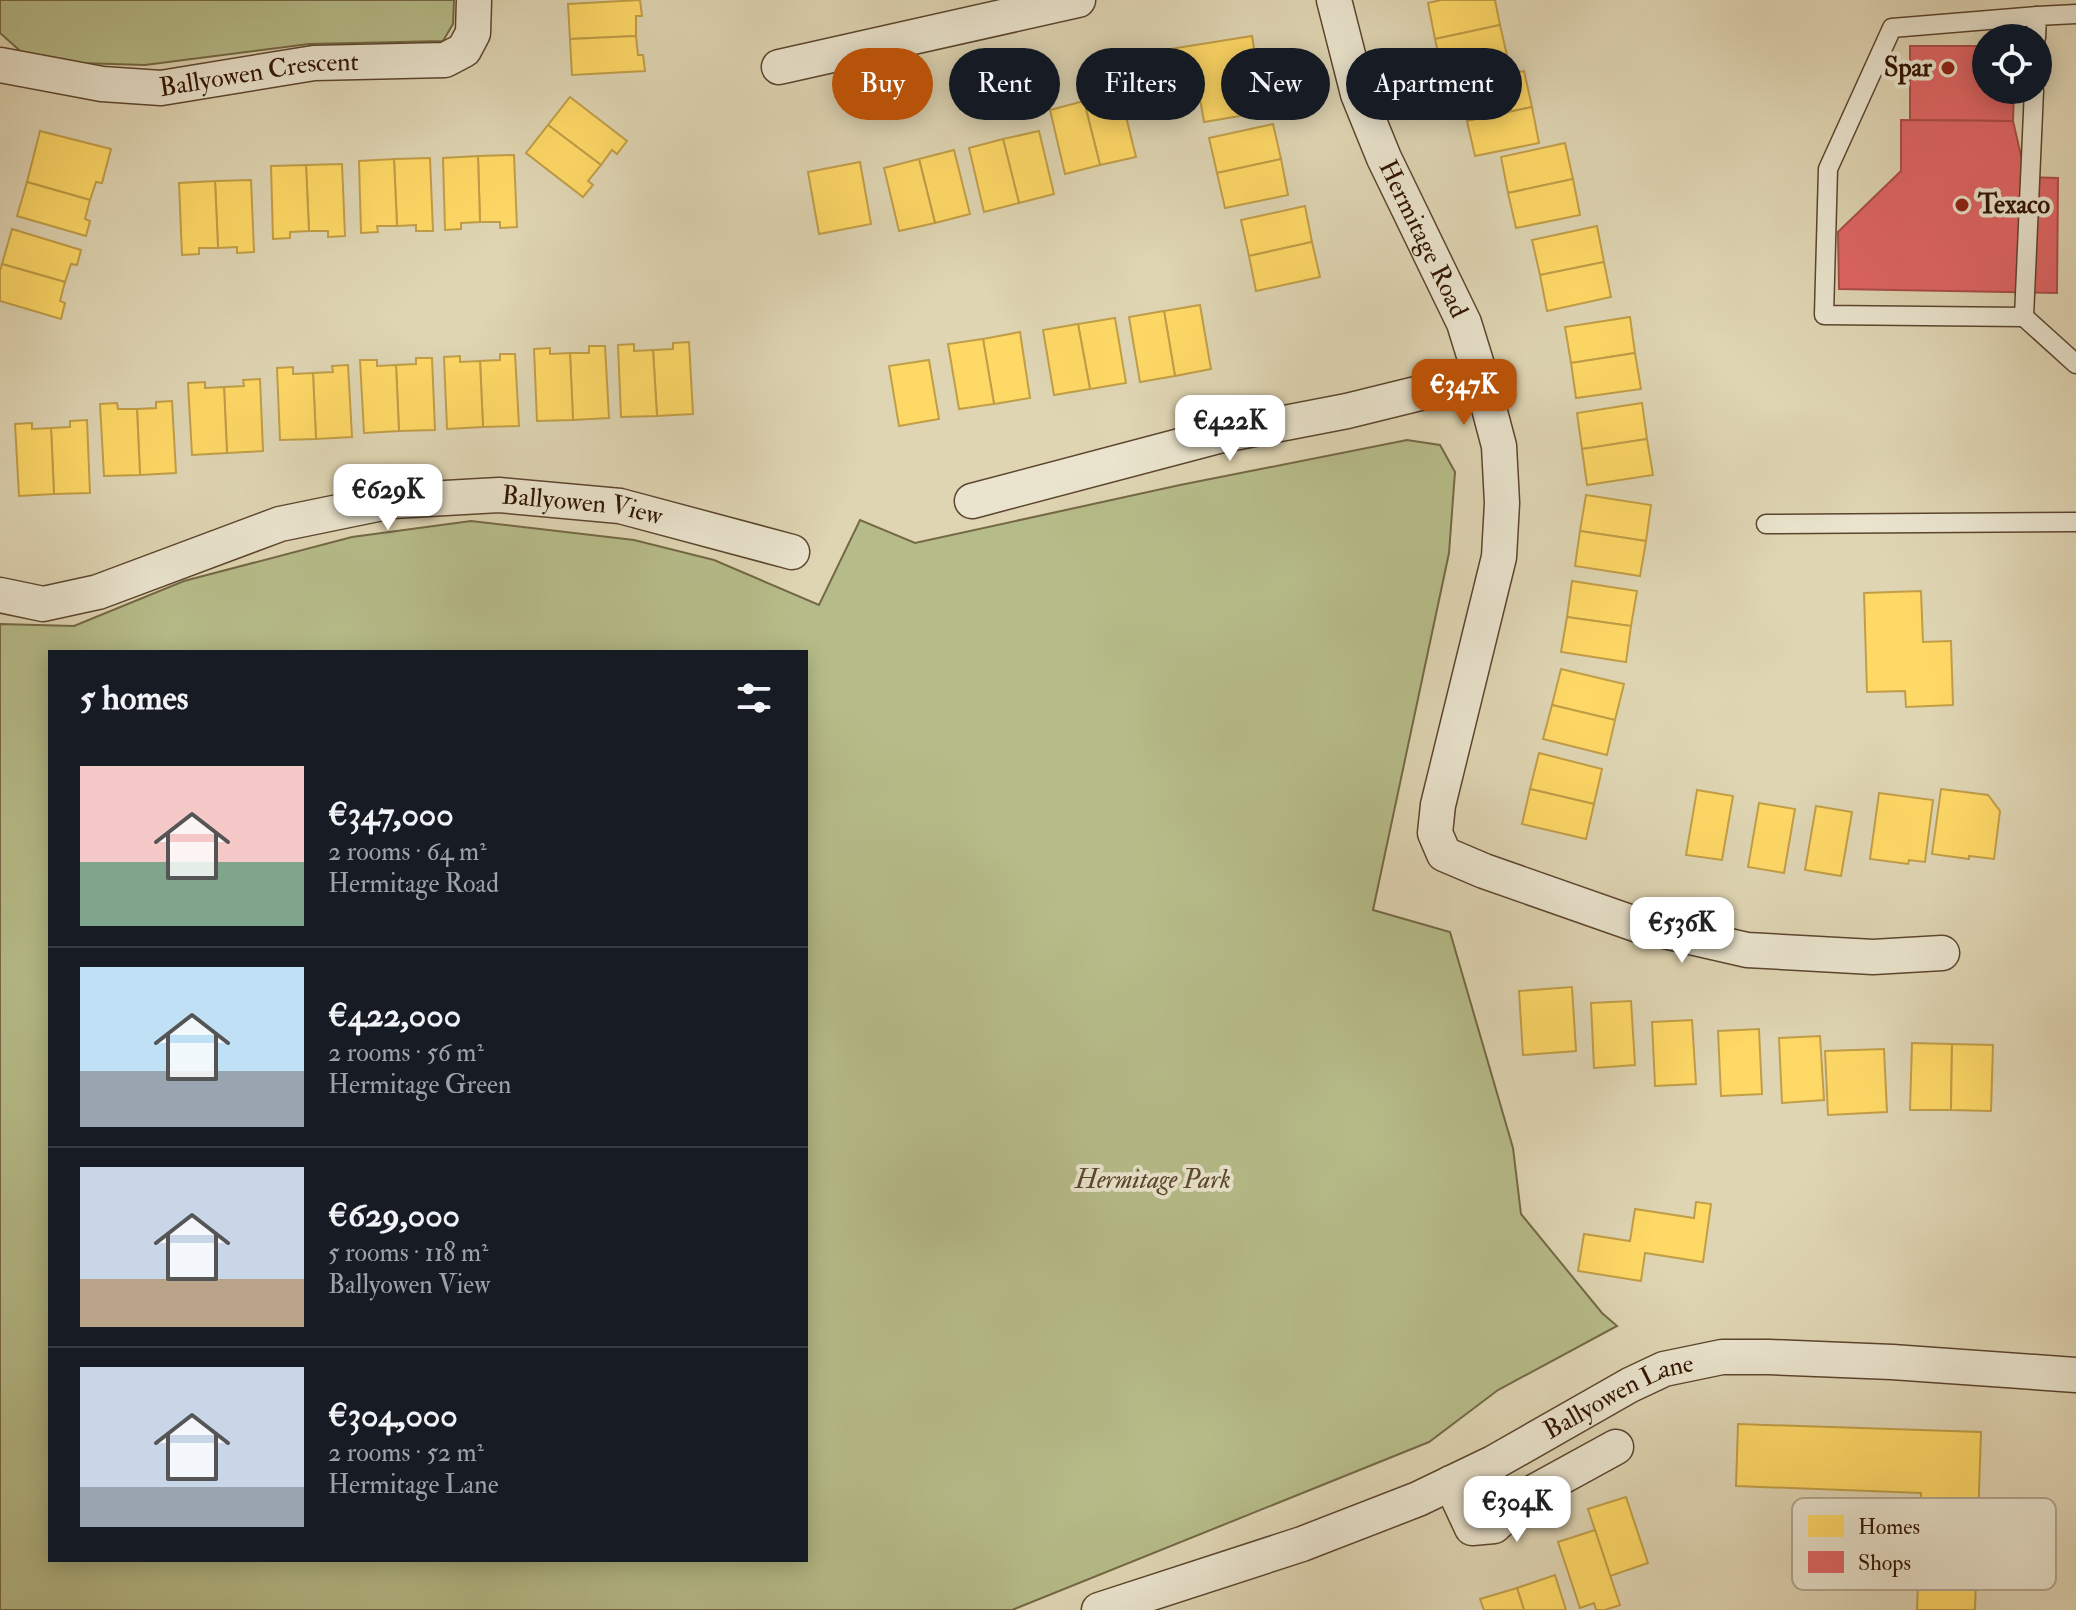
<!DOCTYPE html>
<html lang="en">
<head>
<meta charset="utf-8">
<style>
  body { margin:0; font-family:"IM FELL Double Pica",serif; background:#242831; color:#f1f3f6; height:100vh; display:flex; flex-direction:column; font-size:30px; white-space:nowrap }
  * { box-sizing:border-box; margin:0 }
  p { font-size:26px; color:#9ea1a6 }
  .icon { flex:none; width:44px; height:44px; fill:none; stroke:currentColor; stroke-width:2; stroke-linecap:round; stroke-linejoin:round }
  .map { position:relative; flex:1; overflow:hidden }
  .panel { position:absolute; left:48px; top:650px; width:760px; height:912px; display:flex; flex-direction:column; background:#171b24; border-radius:0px; box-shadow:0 4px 20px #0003 }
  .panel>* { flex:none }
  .hud { position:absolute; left:832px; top:48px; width:760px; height:72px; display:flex; gap:16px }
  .buttons { position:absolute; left:1972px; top:24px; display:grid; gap:16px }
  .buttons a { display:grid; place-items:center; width:80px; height:80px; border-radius:50%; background:#171b24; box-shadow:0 4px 20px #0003; font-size:40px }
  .price { position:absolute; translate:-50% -68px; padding:0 18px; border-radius:16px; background:#fff; color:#222; font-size:26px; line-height:52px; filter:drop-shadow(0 2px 4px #0008) }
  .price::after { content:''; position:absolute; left:50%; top:48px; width:24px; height:18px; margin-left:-12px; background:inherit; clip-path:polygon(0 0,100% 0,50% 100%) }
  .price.current { background:#b45309; color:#fff }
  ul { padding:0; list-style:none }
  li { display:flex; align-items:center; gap:24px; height:200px; padding:0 32px }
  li+li { border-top:2px solid #363941 }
  li span { display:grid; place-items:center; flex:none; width:224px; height:160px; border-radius:0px; color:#555 }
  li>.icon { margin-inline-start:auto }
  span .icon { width:96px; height:96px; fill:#fffc; stroke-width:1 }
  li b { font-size:34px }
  h2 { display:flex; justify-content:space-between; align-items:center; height:96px; padding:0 32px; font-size:34px }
  .tag { padding:0 28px; border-radius:36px; background:#171b24; box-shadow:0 4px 20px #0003; font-size:28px; line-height:72px }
  .tag.current { background:#b45309; color:#fff }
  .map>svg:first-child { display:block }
</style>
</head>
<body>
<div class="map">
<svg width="2076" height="1610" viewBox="0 0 2076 1610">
  <rect width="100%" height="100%" fill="#dfd5b3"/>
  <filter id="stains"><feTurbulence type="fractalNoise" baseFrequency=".0025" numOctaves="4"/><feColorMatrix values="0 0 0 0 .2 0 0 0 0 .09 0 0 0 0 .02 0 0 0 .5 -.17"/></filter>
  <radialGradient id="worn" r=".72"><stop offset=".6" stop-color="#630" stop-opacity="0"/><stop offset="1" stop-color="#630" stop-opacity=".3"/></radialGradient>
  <g fill="#b6bc89" stroke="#746845" stroke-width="2" fill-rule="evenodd">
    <path d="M0,0H454L453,24L443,41L309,44L145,65L78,63L27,57L0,33Z"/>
    <path d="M1407,440L1440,445L1455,472L1449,553L1373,910L1450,932L1513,1148L1521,1214L1602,1313L1617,1326L1498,1390L1429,1442L1012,1610H0V624L74,626L184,581L352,537L471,521L634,540L714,560L819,605L860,520L915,543L1180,485ZM50,652H806V1560H50Z"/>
  </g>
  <g fill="#ffd966" stroke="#c19e48" stroke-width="2">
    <path d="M640,0L642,16H636V36L570,39L568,4Z"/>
    <path d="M1441,0H1495L1500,25L1435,39L1428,3Z"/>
    <path d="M1500,25L1508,60L1443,74L1435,39Z"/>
    <path d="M636,36L638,55H643L645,71L572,75L570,39Z"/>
    <path d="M1252,36L1264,112L1204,122L1195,69L1173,73L1170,49Z"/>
    <path d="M1524,71L1532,107L1467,121L1460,85Z"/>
    <path d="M1120,92L1136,157L1100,165L1084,101Z"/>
    <path d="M570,97L627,141L617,154L612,150L601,165L548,125Z"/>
    <path d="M1084,101L1100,165L1065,174L1050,110Z"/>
    <path d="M1532,107L1539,143L1475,156L1467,121Z"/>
    <path d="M1273,124L1281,159L1217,173L1209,138Z"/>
    <path d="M548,125L601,165L588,181L593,185L583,197L526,153Z"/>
    <path d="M40,131L111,149L102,183L96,182L90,200L27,182Z"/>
    <path d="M1039,131L1054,194L1019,203L1003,139Z"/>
    <path d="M1003,139L1019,203L984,212L969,148Z"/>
    <path d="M1565,143L1573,179L1508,193L1501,157Z"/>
    <path d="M954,150L970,214L935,223L919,159Z"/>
    <path d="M514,155L517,227L500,228V222H480L478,156Z"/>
    <path d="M478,156L480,222L461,223V229L445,230L443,158Z"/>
    <path d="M430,158L433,231H416V225L397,226L394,159Z"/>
    <path d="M394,159L397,226H377L378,232L361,233L359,161Z"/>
    <path d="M919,159L935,223L899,231L884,168Z"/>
    <path d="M1281,159L1288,195L1225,208L1217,173Z"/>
    <path d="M860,162L871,224L819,234L808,172Z"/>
    <path d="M342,164L345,236L328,237V231H309L306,165Z"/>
    <path d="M306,165L309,231L290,232V238L273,239L271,166Z"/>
    <path d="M1573,179L1580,215L1516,228L1508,193Z"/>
    <path d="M251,180L254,252L237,253V247L218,248L215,181Z"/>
    <path d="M215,181L218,248H199V254L182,255L179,183Z"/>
    <path d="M27,182L90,200L85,219L90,221L86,236L17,216Z"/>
    <path d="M1305,206L1312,242L1249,256L1241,220Z"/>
    <path d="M1597,226L1604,262L1540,275L1532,240Z"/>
    <path d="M12,229L81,250L77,265L71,264L65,282L2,264Z"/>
    <path d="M1312,242L1320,277L1256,291L1249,256Z"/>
    <path d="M1604,262L1611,297L1547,311L1540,275Z"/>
    <path d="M2,264L65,282L60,301L65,303L61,319L0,301V271Z"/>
    <path d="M1200,305L1211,369L1175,376L1164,311Z"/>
    <path d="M1164,311L1175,376L1140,382L1129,317Z"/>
    <path d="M1630,317L1635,353L1571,363L1565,327Z"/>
    <path d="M1115,318L1126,383L1090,389L1078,324Z"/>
    <path d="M1078,324L1090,389L1054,395L1043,330Z"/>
    <path d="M1020,332L1030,398L994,404L983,339Z"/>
    <path d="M983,339L994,404L959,409L948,344Z"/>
    <path d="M689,342L693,414L657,416L653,350L673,349V343Z"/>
    <path d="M634,344V351L653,350L657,416L621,417L618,345Z"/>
    <path d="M589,346H605L609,418L573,420L570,353H589Z"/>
    <path d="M550,348V354L570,353L573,420L537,421L534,349Z"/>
    <path d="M1635,353L1641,389L1576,398L1571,363Z"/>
    <path d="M500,354H515L519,426L483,427L480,361L500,360Z"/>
    <path d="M460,356V362L480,361L483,427L447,429L444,357Z"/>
    <path d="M416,358H432L435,430L399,431L396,365L416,364Z"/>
    <path d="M360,360H377V366L396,365L399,431L364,433Z"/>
    <path d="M929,360L939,419L899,426L889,366Z"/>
    <path d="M348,365L352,437L316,439L313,373L333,372L332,366Z"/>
    <path d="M293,367V374L313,373L316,439L280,440L277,368Z"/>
    <path d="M260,379L263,451L227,453L224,387L244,386L243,380Z"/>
    <path d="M205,382V388L224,387L227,453L192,455L188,383Z"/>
    <path d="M172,401L176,473L140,475L137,409L156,408V402Z"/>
    <path d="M117,403L118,409H137L140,475L104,476L100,404Z"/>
    <path d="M1642,403L1647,439L1582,449L1577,413Z"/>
    <path d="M87,420L90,493L54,494L51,428L70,427V421Z"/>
    <path d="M32,423V429L51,428L54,494L19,496L15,424Z"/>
    <path d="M1647,439L1653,475L1587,485L1582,449Z"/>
    <path d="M1586,495L1651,505L1646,541L1580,531Z"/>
    <path d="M1580,531L1646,541L1640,576L1575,566Z"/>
    <path d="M1572,581L1637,591L1631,626L1567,617Z"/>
    <path d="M1921,591L1923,642L1951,641L1953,705L1906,707L1905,691L1867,692L1864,593Z"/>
    <path d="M1567,617L1631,626L1626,662L1561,652Z"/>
    <path d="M1561,669L1624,684L1615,720L1552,705Z"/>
    <path d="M1552,705L1615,720L1607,755L1543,739Z"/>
    <path d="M1539,753L1602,769L1594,804L1530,789Z"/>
    <path d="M1530,789L1594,804L1586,839L1522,824Z"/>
    <path d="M1941,789L1988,795L2000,811L1994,859L1969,856V859L1932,854Z"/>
    <path d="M1697,790L1733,796L1722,860L1686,855Z"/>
    <path d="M1879,793L1933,800L1925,862L1909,860L1908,864L1870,859Z"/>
    <path d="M1759,803L1795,809L1784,873L1748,867Z"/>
    <path d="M1816,806L1852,812L1841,876L1805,870Z"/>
    <path d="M1572,987L1576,1051L1523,1055L1519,991Z"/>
    <path d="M1631,1001L1635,1065L1594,1068L1591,1003Z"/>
    <path d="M1692,1020L1696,1084L1655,1086L1652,1022Z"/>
    <path d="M1759,1029L1762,1094L1721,1096L1718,1031Z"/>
    <path d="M1820,1036L1824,1100L1782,1103L1779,1038Z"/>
    <path d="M1912,1043L1952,1044L1951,1110H1910Z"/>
    <path d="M1952,1044L1993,1045L1991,1111L1951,1110Z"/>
    <path d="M1884,1049L1887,1112L1828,1115L1825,1051Z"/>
    <path d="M1696,1202L1711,1204L1703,1262L1645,1253L1641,1281L1578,1271L1584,1234L1630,1241L1635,1209L1694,1218Z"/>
    <path d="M1738,1424L1981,1432L1975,1610H1917L1921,1493L1736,1486Z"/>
    <path d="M1626,1497L1648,1563L1610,1576L1588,1509Z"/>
    <path d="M1595,1530L1620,1605L1605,1610H1596L1594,1603L1580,1608L1558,1542Z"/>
    <path d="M1555,1575L1566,1610H1524L1517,1588Z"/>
    <path d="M1517,1588L1524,1610H1484L1480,1599Z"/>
  </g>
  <g fill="#e06666" stroke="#ac4e48" stroke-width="2">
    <path d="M1910,46H1986V90H2014L2013,121L1910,120Z"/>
    <path d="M1901,120L2013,121L2026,177L2058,178L2057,293L1839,289L1838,232L1901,171Z"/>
  </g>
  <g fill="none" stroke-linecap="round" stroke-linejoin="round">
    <g stroke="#5c452e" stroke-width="21">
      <g id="lane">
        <path d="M2036,38L2037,16L2076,14"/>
        <path d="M2034,90L2024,317L2076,364"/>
        <path d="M2024,317L1824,315L1828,169L1892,28L2037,16"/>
        <path d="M1766,524L2076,522"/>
      </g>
    </g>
    <g stroke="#5c452e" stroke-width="37">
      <g id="street">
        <path id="s1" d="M1334,0L1358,94L1384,158L1464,323L1481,378L1499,446L1502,503L1499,557L1438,805L1435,833L1444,854L1484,871L1638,925L1747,950L1873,957L1942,953"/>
        <path id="s2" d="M0,65L102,84L161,88L314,63L445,60L464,50L473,33L474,0"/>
        <path d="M779,67L1078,0"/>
        <path d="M972,501L1218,436L1347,411L1481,378"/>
        <path id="s3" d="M0,595L43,604L98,592L280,524L392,501L499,495L620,506L792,552"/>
        <path d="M1451,1483L1472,1528L1494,1526L1523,1498L1616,1447"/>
        <path id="s4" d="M1099,1610L1302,1544L1418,1499L1493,1463L1630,1385L1664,1369L1722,1357H1769L1892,1362L2076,1375"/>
      </g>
    </g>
    <use href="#lane" stroke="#eae4ce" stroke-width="18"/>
    <use href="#street" stroke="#eae4ce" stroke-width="34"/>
  </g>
  <g fill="#8f2418" stroke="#eae4ce" stroke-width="3">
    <circle cx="1948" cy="68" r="8"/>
    <circle cx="1962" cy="205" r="8"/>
  </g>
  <g text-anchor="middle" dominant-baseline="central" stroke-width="8" stroke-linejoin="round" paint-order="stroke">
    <g font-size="26" font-weight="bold" fill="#311501" stroke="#eae4ce" text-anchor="end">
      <text x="1932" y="68">Spar</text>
      <text x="1978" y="205" text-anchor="start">Texaco</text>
    </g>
    <g font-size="26" fill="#311501" stroke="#eae4ce">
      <text stroke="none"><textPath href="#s2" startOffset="262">Ballyowen Crescent</textPath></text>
      <text stroke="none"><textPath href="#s1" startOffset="256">Hermitage Road</textPath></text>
      <text stroke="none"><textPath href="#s3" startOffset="600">Ballyowen View</textPath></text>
      <text stroke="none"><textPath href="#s4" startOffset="564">Ballyowen Lane</textPath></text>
    </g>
    <g font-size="26" font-style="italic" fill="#59472a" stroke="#eae4ce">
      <text x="1153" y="1180">Hermitage Park</text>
    </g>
  </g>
  <rect x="1792" y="1498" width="264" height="92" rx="12" fill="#eae4ce" stroke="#b2a690" stroke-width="2"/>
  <rect x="1808" y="1515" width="36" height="22" fill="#ffd966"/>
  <rect x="1808" y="1551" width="36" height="22" fill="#e06666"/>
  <g font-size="22" fill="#311501">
    <text x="1858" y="1534">Homes</text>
    <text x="1858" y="1570">Shops</text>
  </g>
  <rect width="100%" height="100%" filter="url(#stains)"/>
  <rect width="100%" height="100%" fill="url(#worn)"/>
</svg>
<div class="buttons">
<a><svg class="icon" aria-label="locate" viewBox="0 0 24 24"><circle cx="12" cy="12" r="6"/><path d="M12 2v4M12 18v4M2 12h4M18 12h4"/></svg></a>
</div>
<b class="price current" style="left:1464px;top:427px">€347K</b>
<b class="price" style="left:1230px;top:463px">€422K</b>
<b class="price" style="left:388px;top:532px">€629K</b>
<b class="price" style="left:1682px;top:965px">€536K</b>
<b class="price" style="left:1517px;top:1544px">€304K</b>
<div class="hud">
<a class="tag current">Buy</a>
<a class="tag">Rent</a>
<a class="tag">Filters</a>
<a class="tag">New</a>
<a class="tag">Apartment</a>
</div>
<section class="panel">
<h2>5 homes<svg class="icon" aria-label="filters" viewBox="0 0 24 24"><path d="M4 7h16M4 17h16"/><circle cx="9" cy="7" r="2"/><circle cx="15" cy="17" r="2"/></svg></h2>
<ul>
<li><span style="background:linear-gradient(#f6c9c9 60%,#7fa58c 0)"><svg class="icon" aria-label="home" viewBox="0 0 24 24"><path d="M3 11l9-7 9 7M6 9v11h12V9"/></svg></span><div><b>€347,000</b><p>2 rooms · 64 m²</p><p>Hermitage Road</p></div></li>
<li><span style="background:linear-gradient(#bfe0f5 65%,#9aa5b1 0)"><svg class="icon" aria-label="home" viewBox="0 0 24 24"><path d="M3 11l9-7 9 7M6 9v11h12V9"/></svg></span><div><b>€422,000</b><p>2 rooms · 56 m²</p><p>Hermitage Green</p></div></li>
<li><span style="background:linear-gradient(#c9d6e8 70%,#b9a48a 0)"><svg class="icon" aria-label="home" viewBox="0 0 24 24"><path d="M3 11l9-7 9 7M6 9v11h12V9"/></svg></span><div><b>€629,000</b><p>5 rooms · 118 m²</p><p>Ballyowen View</p></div></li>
<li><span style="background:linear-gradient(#c9d6e8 75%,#9aa5b1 0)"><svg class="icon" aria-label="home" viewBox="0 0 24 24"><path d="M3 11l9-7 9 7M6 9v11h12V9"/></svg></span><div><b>€304,000</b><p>2 rooms · 52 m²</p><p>Hermitage Lane</p></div></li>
</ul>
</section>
</div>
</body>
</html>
